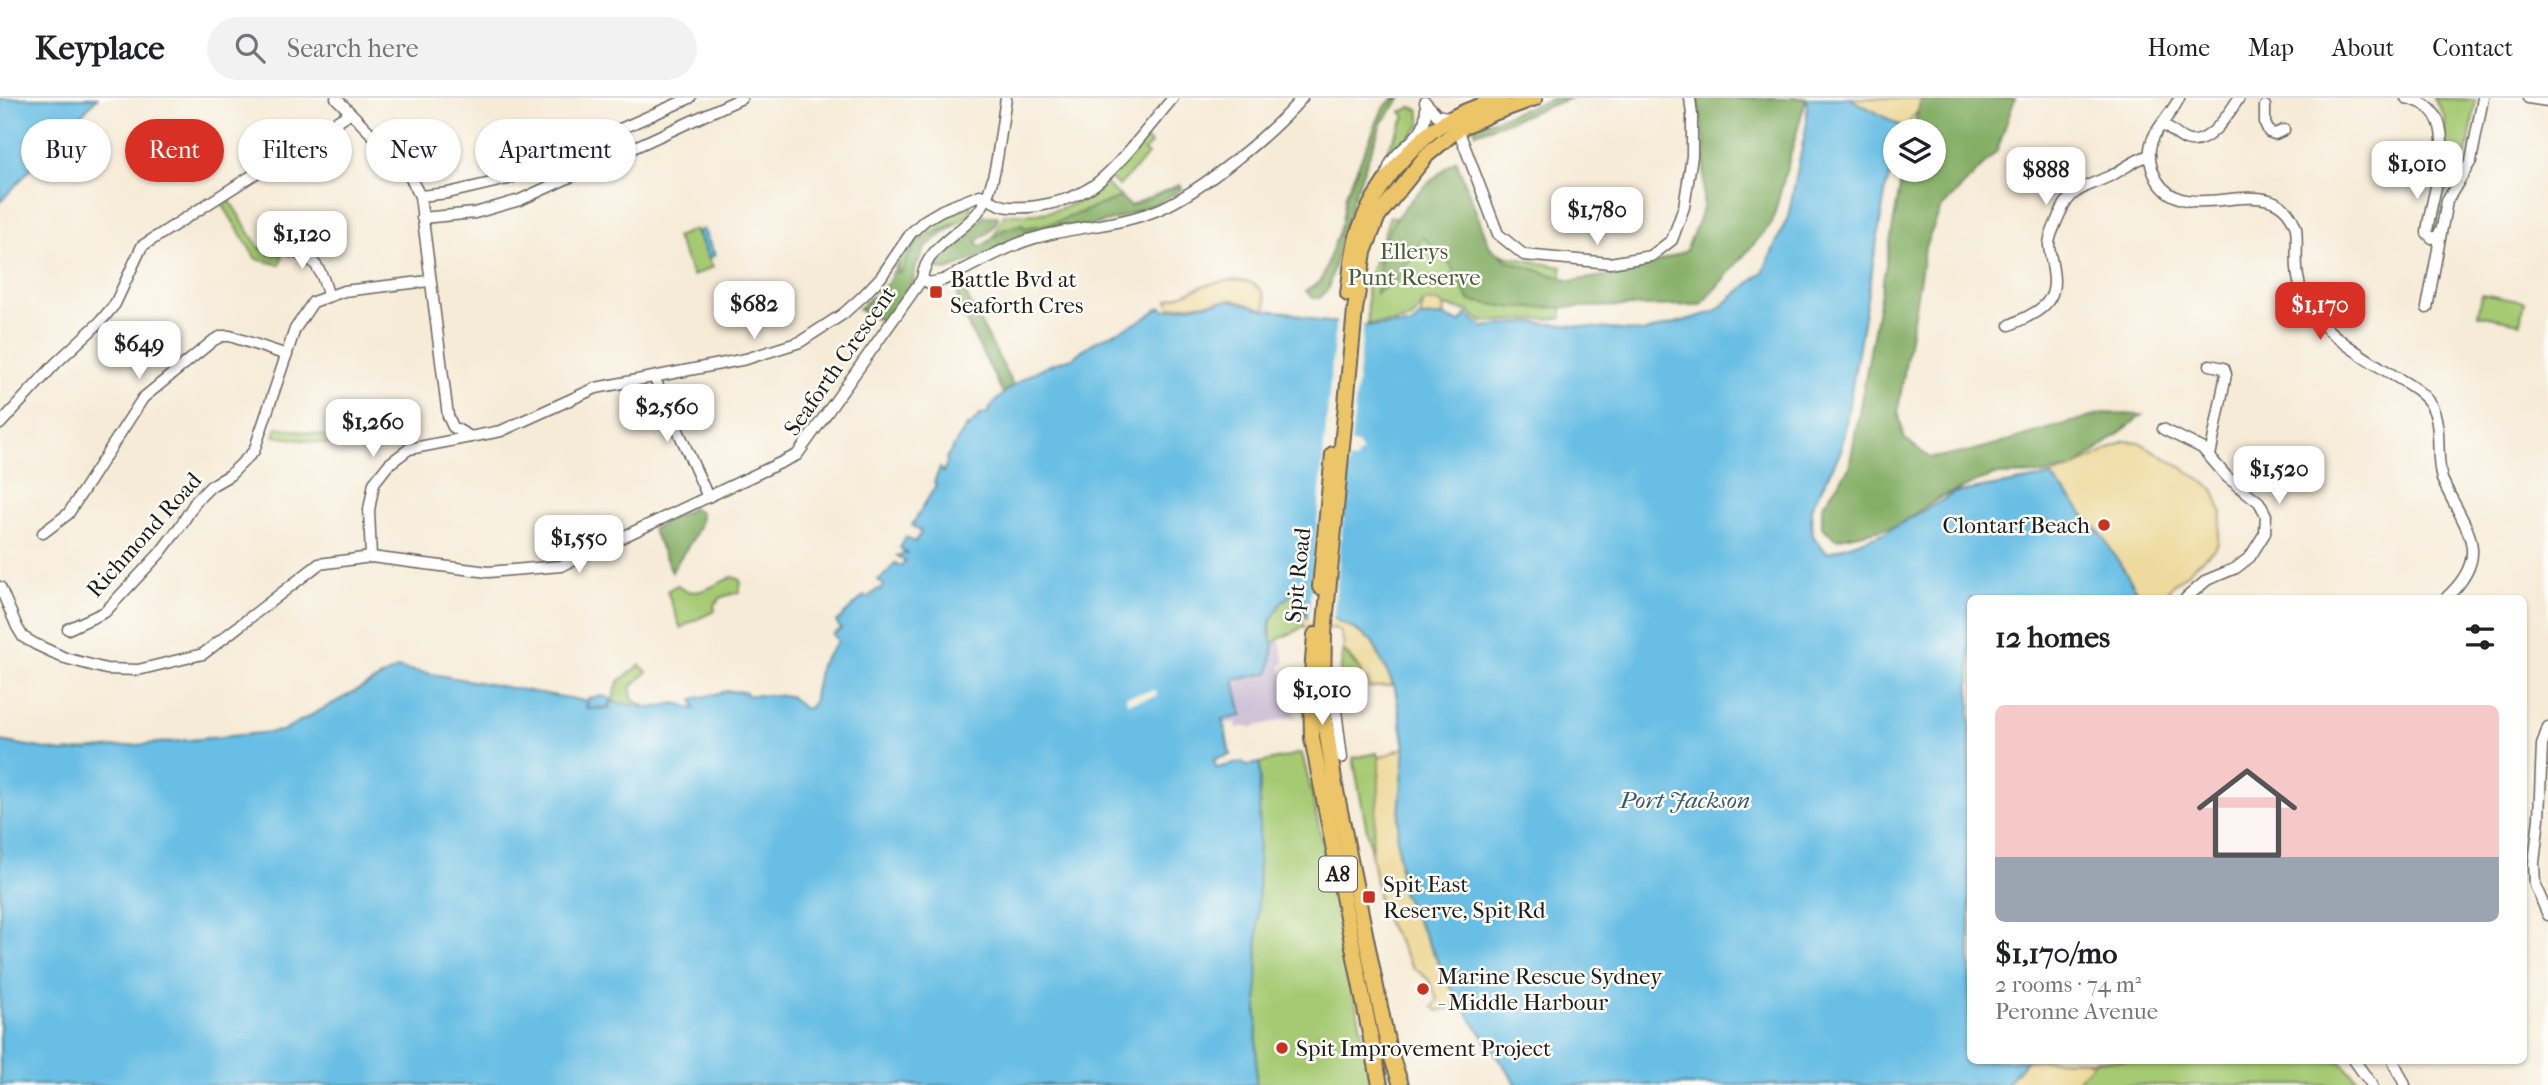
<!DOCTYPE html>
<html lang="en">
<head>
<meta charset="utf-8">
<style>
  body { margin:0; font-family:"IM FELL French Canon",serif; background:#f2f2f2; color:#202124; height:100vh; display:flex; flex-direction:column; font-size:26px; white-space:nowrap }
  * { box-sizing:border-box; margin:0 }
  p { font-size:23px; color:#757577 }
  .icon { flex:none; width:38px; height:38px; fill:none; stroke:currentColor; stroke-width:2; stroke-linecap:round; stroke-linejoin:round }
  .map { position:relative; flex:1; overflow:hidden }
  .panel { position:absolute; left:1967px; top:497px; width:560px; height:469px; display:flex; flex-direction:column; background:#fff; border-radius:10px; box-shadow:0 2px 5px #0004 }
  .panel>* { flex:none }
  .top-card { position:absolute; left:21px; top:21px; width:665px; height:63px; display:flex; gap:14px }
  .fabs { position:absolute; left:1883px; top:21px; display:grid; gap:14px }
  .fabs a { display:grid; place-items:center; width:63px; height:63px; border-radius:50%; background:#fff; box-shadow:0 2px 5px #0004; font-size:35px }
  .price { position:absolute; translate:-50% -60px; padding:0 16px; border-radius:14px; background:#fff; color:#222; font-size:23px; line-height:46px; filter:drop-shadow(0 2px 4px #0008) }
  .price::after { content:''; position:absolute; left:50%; top:42px; width:21px; height:16px; margin-left:-10px; background:inherit; clip-path:polygon(0 0,100% 0,50% 100%) }
  .price.active { background:#d93025; color:#fff }
  ul { padding:0; list-style:none }
  li { display:grid; align-content:center; gap:14px; height:371px; padding:0 28px }
  li span { display:grid; place-items:center; height:217px; border-radius:10px; color:#555 }
  li>.icon { margin-inline-start:auto }
  span .icon { width:126px; height:126px; fill:#fffc; stroke-width:1 }
  li b { font-size:30px }
  h2 { display:flex; justify-content:space-between; align-items:center; height:84px; padding:0 28px; font-size:30px }
  .chip { padding:0 24px; border-radius:32px; background:#fff; box-shadow:0 2px 5px #0004; font-size:24px; line-height:63px }
  .chip.active { background:#d93025; color:#fff }
  header { display:flex; align-items:center; gap:42px; box-sizing:border-box; height:98px; padding:0 35px; background:#fff; border-bottom:2px solid #e0e0e0 }
  header strong { font-size:33px }
  nav { display:flex; gap:38px; margin-inline-start:auto; font-size:24px }
  .search { width:490px; height:63px; background:#f2f2f2; display:flex; align-items:center; gap:18px; box-sizing:border-box; padding:0 24px; border-radius:38px; color:#757577; font-size:26px }
  .map>svg:first-child { display:block }
</style>
</head>
<body>
<header>
<strong>Keyplace</strong>
<div class="search"><svg class="icon" aria-label="search" viewBox="0 0 24 24"><circle cx="10" cy="10" r="6"/><path d="M15 15l6 6"/></svg>Search here</div>
<nav><a>Home</a><a>Map</a><a>About</a><a>Contact</a></nav>
</header>
<div class="map">
<svg width="2548" height="987" viewBox="0 0 2548 987">
  <rect width="100%" height="100%" fill="#fdfcf7"/>
  <filter id="ink" filterUnits="userSpaceOnUse"><feTurbulence type="fractalNoise" baseFrequency=".0143" numOctaves="2"/><feDisplacementMap in="SourceGraphic" scale="14" xChannelSelector="R" yChannelSelector="G"/><feConvolveMatrix kernelMatrix="1 2 1 2 8 2 1 2 1" color-interpolation-filters="sRGB"/></filter>
  <filter id="wash" filterUnits="userSpaceOnUse"><feTurbulence type="fractalNoise" baseFrequency=".00686" numOctaves="4" result="noise"/><feDisplacementMap in="SourceGraphic" scale="28" xChannelSelector="R" yChannelSelector="G"/><feGaussianBlur stdDeviation="1.57" result="paint"/><feColorMatrix in="noise" values="0 0 0 0 0 0 0 0 0 0 0 0 0 0 0 0 0 1.4 0 .05"/><feComposite in="paint" operator="in"/></filter>
  <g filter="url(#wash)">
    <rect width="100%" height="100%" fill="#f6ebd7"/>
    <path fill="#ccbed4" d="M1276,544H1280L1285,566L1280,568L1292,598L1295,618L1250,630L1249,628L1237,630L1236,624L1223,626V621L1234,618V582L1272,561L1273,547Z"/>
    <g fill="#a6ca73" stroke="#617348" stroke-width="2">
      <path d="M2433,0L2476,2L2468,52L2442,101L2437,130L2435,132L2432,129L2444,62L2445,19Z"/>
      <path d="M1411,9L1419,12L1421,27L1380,72L1351,138L1372,74L1380,66L1405,19L1401,14Z"/>
      <path d="M1144,39L1151,46L1144,53L1148,57L1119,88L1108,79Z"/>
      <path d="M1104,85L1121,99L1054,125L1023,131L1022,126L994,138L1004,117C1015,114 1022,117 1032,116C1057,115 1087,102 1104,85Z"/>
      <path d="M230,103L259,150L269,149L270,156L283,155L280,167L256,161L223,107Z"/>
      <path d="M971,107V114L965,120C941,136 910,143 902,174L898,176C897,165 902,159 908,151C924,127 945,118 971,107Z"/>
      <path d="M1390,118L1509,159L1562,169V220L1482,224L1468,213L1443,208L1438,204H1424L1412,221L1393,225L1368,226L1367,184Z"/>
      <path d="M695,131L713,169L693,178L676,139Z"/>
      <path d="M2482,196L2524,204L2520,225L2478,217Z"/>
      <path d="M347,312L362,315L358,340L343,338Z"/>
      <path d="M277,329L337,340L334,347L274,338Z"/>
      <path d="M732,479L739,481L741,485L739,494L722,499L714,507L715,513L687,526L681,531L667,493L677,487C694,503 713,487 732,479Z"/>
      <path d="M1295,494L1303,500L1305,508L1301,518L1304,526C1295,539 1282,534 1273,547C1266,525 1274,505 1295,494Z"/>
      <path d="M1343,552L1362,574V583L1352,585L1353,591L1338,594Z"/>
      <path d="M640,567L647,574L631,589L632,601L644,608V610L612,604L618,584Z"/>
      <path d="M1302,655L1313,701L1373,987H1256L1259,671L1260,665Z"/>
      <path d="M1377,655C1386,676 1374,730 1371,754L1353,660Z"/>
      <path d="M2095,962L2340,963L2362,987H2073Z"/>
    </g>
    <g fill="#84ae65" stroke="#506540" stroke-width="2">
      <path d="M1394,0H1401L1382,24L1352,103L1328,191L1320,200H1313L1306,193L1321,183L1342,124L1346,96L1383,10Z"/>
      <path d="M1554,0H1571L1476,35L1474,29Z"/>
      <path d="M1697,0H1806L1772,125L1701,207L1515,210L1470,203L1448,163L1423,139L1396,184L1376,195C1378,180 1378,160 1383,145C1393,113 1430,82 1456,62L1490,149L1508,163L1571,183L1631,174L1686,153L1703,110L1705,42Z"/>
      <path d="M1921,0H2015L1997,53L1940,112L1925,149L1898,312L1904,340L1930,360L1968,354L2103,315L2142,317L2074,370L2045,376L1994,377L1939,400L1896,428L1836,441L1822,429V408L1849,370L1903,72H1934V33H1913Z"/>
      <path d="M1179,87L1182,91L1158,105L1116,121L988,156L947,172L936,171L938,160L966,137L980,122L984,118H998V122L991,132L978,142L977,146L981,149L1003,132L1022,126L1024,130L1054,125L1121,99L1130,108Z"/>
      <path d="M957,125L926,149L916,168L913,186L885,225L858,211L888,185L898,164V175L902,174C911,138 930,138 957,125Z"/>
      <path d="M959,183L1013,287L1003,295L957,206L958,195L954,186Z"/>
      <path d="M337,340L361,344L383,340L384,346L377,354L334,347Z"/>
      <path d="M693,410L701,415C703,434 680,456 672,474L652,431Z"/>
    </g>
    <g fill="#eeda9e" stroke="#857b5d" stroke-width="2">
      <path d="M1849,0H1921L1918,12L1905,30Z"/>
      <path d="M1231,182C1254,182 1267,189 1266,212L1232,202L1170,209L1168,202L1205,187Z"/>
      <path d="M1424,204H1438L1443,208L1444,218L1420,219Z"/>
      <path d="M2124,343L2139,344L2191,375L2213,391L2222,415L2217,448L2168,492L2166,500H2063L1955,395L2051,378L2074,370Z"/>
      <path d="M1303,514L1304,517L1334,519L1372,543L1394,587L1369,590L1367,582L1362,583C1362,568 1353,562 1343,552L1344,545L1340,533L1333,530L1304,529L1301,518Z"/>
      <path d="M1405,649L1397,740L1402,794L1458,902L1452,909L1438,913L1433,909L1438,902L1428,881L1413,869L1381,814L1371,754L1379,691V660Z"/>
      <path d="M2026,963V962L2095,963L2073,987H2006Z"/>
    </g>
    <g fill="#67bee4" stroke="#426d80" stroke-width="2">
      <path d="M0,0H97L0,104Z"/>
      <path d="M1807,0H1849L1905,30L1904,33H1895V61L1886,90L1841,353L1811,410L1812,437L1827,455L1884,435L1955,395L2051,378L2101,436L2142,500H1970V962L2026,963L2006,987H1517L1458,902L1402,794L1397,740L1405,649L1395,590L1372,543L1353,530L1339,524L1334,519L1306,520L1303,500L1295,494L1283,503L1270,523L1269,535L1274,547L1269,575L1234,582L1242,618L1223,621L1230,657L1214,661L1216,670L1243,664L1246,668L1260,665L1256,987H0V643L63,654L282,633L398,570L586,603V611L609,610L612,604L652,610L676,605L695,611L693,601L728,593L746,594L747,597L790,598L803,610H809L813,605L820,567L838,543L833,536L841,531L836,524L864,498L867,500L878,491L880,492L884,487L878,482L887,475L895,465L901,468L905,463L896,457L900,458L903,454L907,456L908,455L900,450L906,439L915,444L921,434L912,427L936,387L934,384L940,370L943,374L947,365L946,360L967,328L968,330L981,316L990,314L989,311C1010,285 1041,267 1073,260C1091,241 1121,234 1143,221C1150,217 1155,212 1162,209L1164,212L1232,202L1266,212L1288,214L1318,223L1372,228L1412,227L1420,219L1444,218L1460,225L1467,216L1483,229L1530,224L1644,234L1714,214L1763,174L1788,119L1807,25Z"/>
      <path d="M703,131L715,157L709,160L697,134Z"/>
      <path d="M602,598L611,601L608,609L587,611L588,600Z"/>
    </g>
    <g fill="#f6ebd7">
      <path d="M1336,221L1364,224L1351,345L1358,346L1362,354L1357,358L1356,363L1349,362L1333,523H1308Z"/>
      <path d="M1156,592L1157,598L1127,605L1126,598Z"/>
    </g>
  </g>
  <g filter="url(#ink)">
    <g fill="none" stroke-linecap="round" stroke-linejoin="round">
      <g stroke="#68645d" stroke-width="13">
        <g id="minor">
          <path d="M336,0L406,71L420,98L448,318L453,329L471,339"/>
          <path d="M2179,0C2172,17 2152,32 2150,51C2149,61 2152,73 2157,82C2189,135 2274,64 2296,130C2298,146 2295,162 2298,179C2305,225 2351,251 2388,274C2402,283 2422,292 2431,307C2443,328 2435,358 2442,381C2464,430 2495,455 2446,500"/>
          <path d="M2406,0C2470,11 2430,93 2427,135L2432,140L2438,138L2440,133"/>
          <path d="M2528,0L2548,3"/>
          <path d="M1425,4L1437,17L1452,20"/>
          <path d="M2265,8V25L2269,34L2275,36L2284,32"/>
          <path d="M2163,27C2171,31 2178,39 2186,42C2208,50 2229,15 2239,0"/>
          <path d="M1458,31L1498,136L1524,157L1610,165L1651,158L1672,142L1684,109L1692,58V17L1690,0"/>
          <path d="M1386,82C1389,52 1412,50 1423,28C1426,21 1426,13 1426,6"/>
          <path d="M420,98L448,95L508,81L690,0"/>
          <path d="M422,120L475,115L520,102L742,0"/>
          <path d="M272,151C310,155 319,161 328,197"/>
          <path d="M922,181L929,185L943,182C969,170 1008,147 1035,140C1076,128 1120,128 1160,111C1203,92 1271,36 1302,0"/>
          <path d="M2427,210L2447,103L2471,63L2483,0"/>
          <path d="M2010,227C2024,220 2042,214 2050,200C2059,185 2050,163 2049,147C2049,140 2052,134 2055,127C2070,88 2079,93 2112,77C2125,70 2136,61 2150,57"/>
          <path d="M2210,267L2224,270L2226,276L2210,358"/>
          <path d="M654,279L708,399"/>
          <path d="M0,326L56,265L100,224L115,206L142,148L350,15"/>
          <path d="M2163,331L2202,350L2227,379L2259,404L2266,417L2265,435L2250,459L2236,470L2207,482L2186,500"/>
          <path d="M43,435L68,416L143,300L214,242L222,238H230L287,257"/>
          <path d="M371,459L369,412L374,385L389,366L409,351L501,333L596,290L746,261L800,244L843,216L863,198L881,179L911,135L925,122L942,112L980,97C990,101 999,109 1010,109C1034,111 1067,104 1088,91C1114,76 1152,24 1173,0"/>
          <path d="M0,489L17,529L23,539L35,546L65,560L106,571L138,572L203,556L319,466L371,459L488,474L561,468L797,357L922,181C926,146 966,135 983,107C997,83 1001,29 1006,0"/>
          <path d="M68,531L105,514L160,455L181,427L196,403L211,388L230,377L254,353L295,231L313,204L344,193L429,183"/>
          <path d="M1334,596L1342,660"/>
          <path d="M2548,629L2542,647L2539,720L2534,765L2535,787L2548,817"/>
          <path d="M2354,962L2372,987"/>
          <path d="M2393,962L2405,987"/>
        </g>
      </g>
      <g stroke="#68645d" stroke-width="18">
        <g id="highway">
          <path d="M1348,196C1351,175 1352,152 1359,132C1374,91 1413,41 1452,20C1467,11 1486,6 1502,0"/>
          <path d="M1320,489L1333,356"/>
          <path d="M1315,537L1311,589L1312,640L1380,987"/>
          <path d="M1401,987L1388,948L1335,688L1324,618L1323,592L1324,536L1355,212L1364,154L1378,118L1427,57L1458,31L1491,16L1535,0"/>
        </g>
      </g>
      <use href="#minor" stroke="#fff" stroke-width="10"/>
      <use href="#highway" stroke="#edc569" stroke-width="14"/>
    </g>
  </g>
  <g fill="#c8321e" stroke="#fdfcf7" stroke-width="2.5">
    <rect x="929" y="187" width="14" height="14" rx="3.5"/>
    <circle cx="2104" cy="427" r="7"/>
    <rect x="1362" y="792" width="14" height="14" rx="3.5"/>
    <circle cx="1423" cy="891" r="7"/>
    <circle cx="1282" cy="950" r="7"/>
  </g>
  <g text-anchor="middle" dominant-baseline="central" stroke-width="5" stroke-linejoin="round" paint-order="stroke">
    <rect fill="#fdfcf7" stroke="#605f5e" stroke-width="2" x="1319" y="758.5" width="38" height="35" rx="5"/>
    <g font-size="21" font-weight="bold" fill="#1c1c1c">
      <text x="1338" y="776">A8</text>
    </g>
    <g font-size="23" fill="#4c593a" stroke="#fdfcf7">
      <text x="1414" y="153">Ellerys<tspan x="1414" dy="26">Punt Reserve</tspan></text>
    </g>
    <g font-size="23" fill="#1c1c1c" stroke="#fdfcf7" text-anchor="start">
      <text x="950" y="181">Battle Bvd at<tspan x="950" dy="26">Seaforth Cres</tspan></text>
      <text x="2090" y="427" text-anchor="end">Clontarf Beach</text>
      <text x="1383" y="786">Spit East<tspan x="1383" dy="26">Reserve, Spit Rd</tspan></text>
      <text x="1437" y="878">Marine Rescue Sydney<tspan x="1437" dy="26">- Middle Harbour</tspan></text>
      <text x="1296" y="950">Spit Improvement Project</text>
    </g>
    <g font-size="23" fill="#1c1c1c" stroke="#fdfcf7">
      <text transform="translate(840 263) rotate(-55)">Seaforth Crescent</text>
      <text transform="translate(144 437) rotate(-48)">Richmond Road</text>
      <text transform="translate(1298 477) rotate(-84)">Spit Road</text>
    </g>
    <g font-size="24" font-style="italic" fill="#3a5d6c" stroke="#fdfcf7">
      <text x="1685" y="702">Port Jackson</text>
    </g>
  </g>
</svg>
<div class="fabs">
<a><svg class="icon" aria-label="layers" viewBox="0 0 24 24"><path d="M12 4l9 5-9 5-9-5zM3 14l9 5 9-5"/></svg></a>
</div>
<b class="price" style="left:2417px;top:103px">$1,010</b>
<b class="price" style="left:2046px;top:109px">$888</b>
<b class="price" style="left:1597px;top:149px">$1,780</b>
<b class="price" style="left:302px;top:173px">$1,120</b>
<b class="price" style="left:754px;top:243px">$682</b>
<b class="price active" style="left:2320px;top:244px">$1,170</b>
<b class="price" style="left:139px;top:283px">$649</b>
<b class="price" style="left:667px;top:346px">$2,560</b>
<b class="price" style="left:373px;top:361px">$1,260</b>
<b class="price" style="left:2279px;top:408px">$1,520</b>
<b class="price" style="left:579px;top:477px">$1,550</b>
<b class="price" style="left:1322px;top:629px">$1,010</b>
<div class="top-card">
<a class="chip">Buy</a>
<a class="chip active">Rent</a>
<a class="chip">Filters</a>
<a class="chip">New</a>
<a class="chip">Apartment</a>
</div>
<section class="panel">
<h2>12 homes<svg class="icon" aria-label="filters" viewBox="0 0 24 24"><path d="M4 7h16M4 17h16"/><circle cx="9" cy="7" r="2"/><circle cx="15" cy="17" r="2"/></svg></h2>
<ul>
<li><span style="background:linear-gradient(#f6c9c9 70%,#9aa5b1 0)"><svg class="icon" aria-label="home" viewBox="0 0 24 24"><path d="M3 11l9-7 9 7M6 9v11h12V9"/></svg></span><div><b>$1,170/mo</b><p>2 rooms · 74 m²</p><p>Peronne Avenue</p></div></li>
</ul>
</section>
</div>
</body>
</html>
